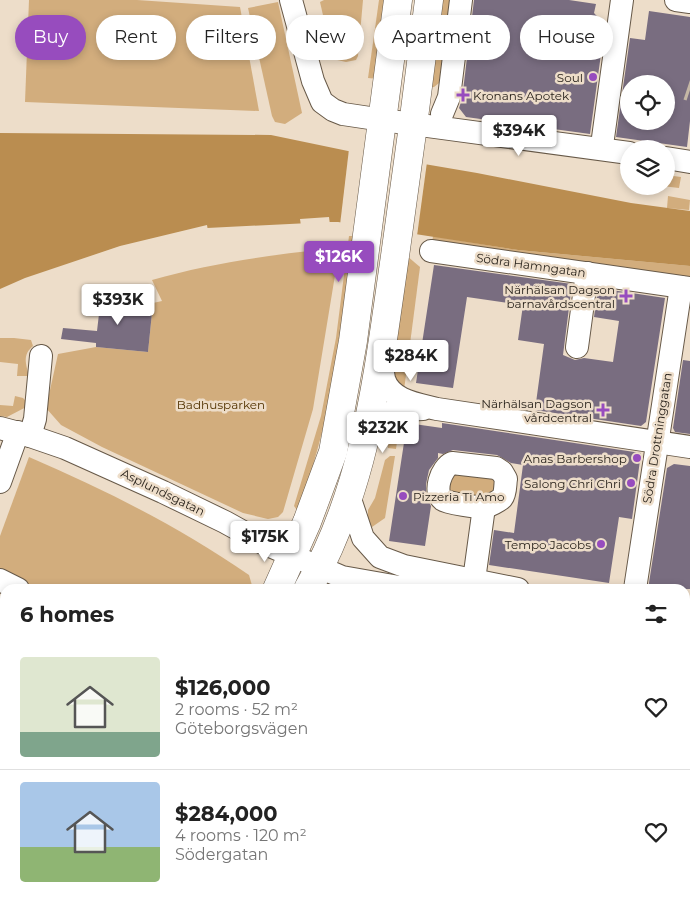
<!DOCTYPE html>
<html lang="en">
<head>
<meta charset="utf-8">
<style>
  body { margin:0; font-family:Montserrat,sans-serif; background:#f6f6f6; color:#222; height:100vh; display:flex; flex-direction:column; font-size:19px; white-space:nowrap }
  * { box-sizing:border-box; margin:0 }
  p { font-size:16px; color:#767676 }
  .icon { flex:none; width:28px; height:28px; fill:none; stroke:currentColor; stroke-width:2; stroke-linecap:round; stroke-linejoin:round }
  .map { position:relative; flex:1; overflow:hidden }
  .drawer { position:absolute; left:0px; top:584px; width:690px; height:321px; display:flex; flex-direction:column; background:#fff; border-radius:15px 15px 0 0; box-shadow:0 2px 8px #0003 }
  .drawer>* { flex:none }
  .guide { position:absolute; left:15px; top:15px; width:660px; height:45px; display:flex; gap:10px }
  .buttons { position:absolute; left:620px; top:75px; display:grid; gap:10px }
  .buttons a { display:grid; place-items:center; width:55px; height:55px; border-radius:50%; background:#fff; box-shadow:0 2px 8px #0003; font-size:25px }
  .price { position:absolute; translate:-50% -42px; padding:0 11px; border-radius:5px; background:#fff; color:#222; font-size:16px; line-height:32px; filter:drop-shadow(0 1px 2px #0008) }
  .price::after { content:''; position:absolute; left:50%; top:30px; width:15px; height:11px; margin-left:-8px; background:inherit; clip-path:polygon(0 0,100% 0,50% 100%) }
  .price.selected { background:#974cbe; color:#fff }
  ul { padding:0; list-style:none }
  li { display:flex; align-items:center; gap:15px; height:125px; padding:0 20px }
  li+li { border-top:1px solid #e0e0e0 }
  li span { display:grid; place-items:center; flex:none; width:140px; height:100px; border-radius:5px; color:#555 }
  li>.icon { margin-inline-start:auto }
  span .icon { width:60px; height:60px; fill:#fffc; stroke-width:1 }
  li b { font-size:21px }
  h2 { display:flex; justify-content:space-between; align-items:center; height:60px; padding:0 20px; font-size:21px }
  .chip { padding:0 18px; border-radius:22px; background:#fff; box-shadow:0 2px 8px #0003; font-size:18px; line-height:45px }
  .chip.selected { background:#974cbe; color:#fff }
  .map>svg:first-child { display:block }
</style>
</head>
<body>
<div class="map">
<svg width="690" height="904" viewBox="0 0 690 904">
  <rect width="100%" height="100%" fill="#edddc9"/>
  <g fill="#d2ad7d">
    <path d="M29,0H137L240,7L259,111L25,102Z"/>
    <path d="M324,0H363L358,56L356,60L346,62L333,59L320,2Z"/>
    <path d="M379,0H389L378,79L368,78Z"/>
    <path d="M441,0H450L439,83L434,87H430Z"/>
    <path d="M278,2L302,113L285,124L275,122L272,116L248,8Z"/>
    <path d="M666,175L681,177L679,188L662,186H666Z"/>
    <path d="M668,196L690,200L689,210L667,208Z"/>
    <path d="M349,236H356L342,339L326,418L301,509L297,510L294,506L321,416L336,338Z"/>
    <path d="M433,236L518,250L690,266V288L431,251Z"/>
    <path d="M309,251H339L313,409L283,512L278,517L268,519L243,513L102,447L61,425L46,408L58,354L96,347L148,352L153,303L162,301L152,280C204,265 256,257 309,251Z"/>
    <path d="M407,256L420,267L404,390L400,387L392,373Z"/>
    <path d="M0,338H14L31,340L33,346C22,355 26,364 29,376H17L18,364L0,362Z"/>
    <path d="M15,396L23,398L30,405L7,417L0,416V405L13,406Z"/>
    <path d="M400,421L396,449L388,448C386,435 386,425 400,421Z"/>
    <path d="M390,456H395L385,518L372,527L368,520V510L375,498L385,460Z"/>
    <path d="M29,457C108,491 179,527 249,575L253,589H36L0,571V536Z"/>
    <path d="M447,474H499L500,488L481,498L445,496Z"/>
  </g>
  <path fill="#ba8d50" d="M0,133L271,135L348,151L477,173L631,203L690,211V266L518,250L338,222H330L207,228L121,248L0,292Z"/>
  <g fill="#edddc9">
    <path d="M349,149L427,162L417,236L340,225Z"/>
    <path d="M329,217L330,225L301,226L300,219Z"/>
    <path d="M207,225L208,231L122,251L28,283L0,295V289L25,278L120,246Z"/>
  </g>
  <g fill="#796d80" fill-rule="evenodd">
    <path d="M474,0H569L596,4L594,13L605,25L590,134L466,117L459,108L462,99Z"/>
    <path d="M649,11L690,17V121L687,147L616,137L630,38L645,40ZM629,84H666V121H629Z"/>
    <path d="M434,265L572,284L563,355L575,360L584,358L613,362L619,321L594,317L598,288L665,298L646,422L641,426L535,410L544,344L518,340L523,305L467,297L453,388L416,383Z"/>
    <path d="M101,297L153,303L148,352L96,347V343L61,339L63,328L97,331Z"/>
    <path d="M683,360L690,361V434L675,432L673,428Z"/>
    <path d="M407,423L442,428V423L641,453L632,519L619,517L609,583L489,565L494,530L514,533L523,465L511,463L497,455L453,450L443,454L438,453V458L429,470L426,484V495L431,506L425,546L389,541Z"/>
    <path d="M674,464L690,466V589H648L667,468Z"/>
  </g>
  <g fill="none" stroke-linecap="round" stroke-linejoin="round">
    <path stroke="#c5b7a5" stroke-width="22" stroke-dasharray="22 11" stroke-linecap="butt" d="M687,89L690,90"/>
    <g stroke="#675948" stroke-width="24">
      <g id="minor">
        <path d="M291,0L313,81L322,102L333,110L343,114L383,120L629,153"/>
        <path d="M676,0L690,2"/>
        <path d="M442,114L449,97L461,0"/>
        <path d="M603,138L622,0"/>
        <path d="M666,158L690,162"/>
        <path d="M431,251L690,288"/>
        <path d="M577,347L587,273"/>
        <path d="M382,360C382,366 383,373 384,379C391,401 418,404 437,409L690,447"/>
        <path d="M0,428L30,436L65,448L163,492L225,522L263,543L342,577L399,587L456,586L498,589"/>
        <path d="M367,429C386,409 396,410 423,409"/>
        <path d="M30,436L35,419L41,356"/>
        <path d="M452,463L496,468L502,472L506,479C505,484 506,493 502,498C499,501 489,506 485,507C479,508 447,503 443,500C433,492 441,468 452,463Z"/>
        <path d="M0,482L18,432"/>
        <path d="M349,496L363,538L380,557L404,566L518,589"/>
        <path d="M0,580L18,589"/>
        <path d="M474,580L484,507"/>
        <path d="M635,589L681,287"/>
        <path d="M685,612L690,613"/>
        <path d="M685,769H690"/>
        <path d="M45,904L47,900"/>
        <path d="M198,904L200,900"/>
        <path d="M332,904L333,900"/>
        <path d="M580,904L581,900"/>
        <path d="M601,904V900"/>
      </g>
    </g>
    <g stroke="#675948" stroke-width="29">
      <g id="major">
        <path d="M277,589L307,522L333,452L353,341L398,0"/>
        <path d="M308,589C365,489 377,381 393,270C406,180 418,90 429,0"/>
        <path d="M120,904L122,900"/>
      </g>
    </g>
    <use href="#minor" stroke="#fff" stroke-width="22"/>
    <use href="#major" stroke="#fff" stroke-width="28"/>
  </g>
  <g fill="#974cbe" stroke="#edddc9" stroke-width="2">
    <circle cx="593" cy="77" r="5"/>
    <path d="M460.5 87.5h5v5h5v5h-5v5h-5v-5h-5v-5h5z"/>
    <path d="M623.5 288.5h5v5h5v5h-5v5h-5v-5h-5v-5h5z"/>
    <path d="M600.5 402.5h5v5h5v5h-5v5h-5v-5h-5v-5h5z"/>
    <circle cx="637" cy="458" r="5"/>
    <circle cx="631" cy="483" r="5"/>
    <circle cx="403" cy="496" r="5"/>
    <circle cx="601" cy="544" r="5"/>
  </g>
  <g text-anchor="middle" dominant-baseline="central" stroke-width="5" stroke-linejoin="round" paint-order="stroke">
    <g font-size="12" fill="#241e17" stroke="#edddc9" text-anchor="end">
      <text x="583" y="77">Soul</text>
      <text x="473" y="95" text-anchor="start">Kronans Apotek</text>
      <text x="615" y="289">Närhälsan Dagson<tspan x="615" dy="14">barnavårdscentral</tspan></text>
      <text x="592" y="403">Närhälsan Dagson<tspan x="592" dy="14">vårdcentral</tspan></text>
      <text x="627" y="458">Anas Barbershop</text>
      <text x="621" y="483">Salong Chri Chri</text>
      <text x="413" y="496" text-anchor="start">Pizzeria Ti Amo</text>
      <text x="591" y="544">Tempo Jacobs</text>
    </g>
    <g font-size="12" fill="#241e17" stroke="#edddc9">
      <text transform="translate(531 265) rotate(8)">Södra Hamngatan</text>
      <text transform="translate(657 438) rotate(-81)">Södra Drottninggatan</text>
      <text transform="translate(163 492) rotate(26)">Asplundsgatan</text>
    </g>
    <g font-size="12" fill="#523300" stroke="#edddc9">
      <text x="221" y="404">Badhusparken</text>
    </g>
  </g>
</svg>
<div class="buttons">
<a><svg class="icon" aria-label="locate" viewBox="0 0 24 24"><circle cx="12" cy="12" r="6"/><path d="M12 2v4M12 18v4M2 12h4M18 12h4"/></svg></a>
<a><svg class="icon" aria-label="layers" viewBox="0 0 24 24"><path d="M12 4l9 5-9 5-9-5zM3 14l9 5 9-5"/></svg></a>
</div>
<b class="price" style="left:519px;top:157px">$394K</b>
<b class="price selected" style="left:339px;top:283px">$126K</b>
<b class="price" style="left:118px;top:326px">$393K</b>
<b class="price" style="left:411px;top:382px">$284K</b>
<b class="price" style="left:383px;top:454px">$232K</b>
<b class="price" style="left:265px;top:563px">$175K</b>
<div class="guide">
<a class="chip selected">Buy</a>
<a class="chip">Rent</a>
<a class="chip">Filters</a>
<a class="chip">New</a>
<a class="chip">Apartment</a>
<a class="chip">House</a>
</div>
<section class="drawer">
<h2>6 homes<svg class="icon" aria-label="filters" viewBox="0 0 24 24"><path d="M4 7h16M4 17h16"/><circle cx="9" cy="7" r="2"/><circle cx="15" cy="17" r="2"/></svg></h2>
<ul>
<li><span style="background:linear-gradient(#dfe7d0 75%,#7fa58c 0)"><svg class="icon" aria-label="home" viewBox="0 0 24 24"><path d="M3 11l9-7 9 7M6 9v11h12V9"/></svg></span><div><b>$126,000</b><p>2 rooms · 52 m²</p><p>Göteborgsvägen</p></div><svg class="icon" aria-label="heart" viewBox="0 0 24 24"><path d="M12 20l-8-8c-3-5 5-10 8-4 3-6 11-1 8 4z"/></svg></li>
<li><span style="background:linear-gradient(#a9c7e8 65%,#8fb573 0)"><svg class="icon" aria-label="home" viewBox="0 0 24 24"><path d="M3 11l9-7 9 7M6 9v11h12V9"/></svg></span><div><b>$284,000</b><p>4 rooms · 120 m²</p><p>Södergatan</p></div><svg class="icon" aria-label="heart" viewBox="0 0 24 24"><path d="M12 20l-8-8c-3-5 5-10 8-4 3-6 11-1 8 4z"/></svg></li>
</ul>
</section>
</div>
</body>
</html>
